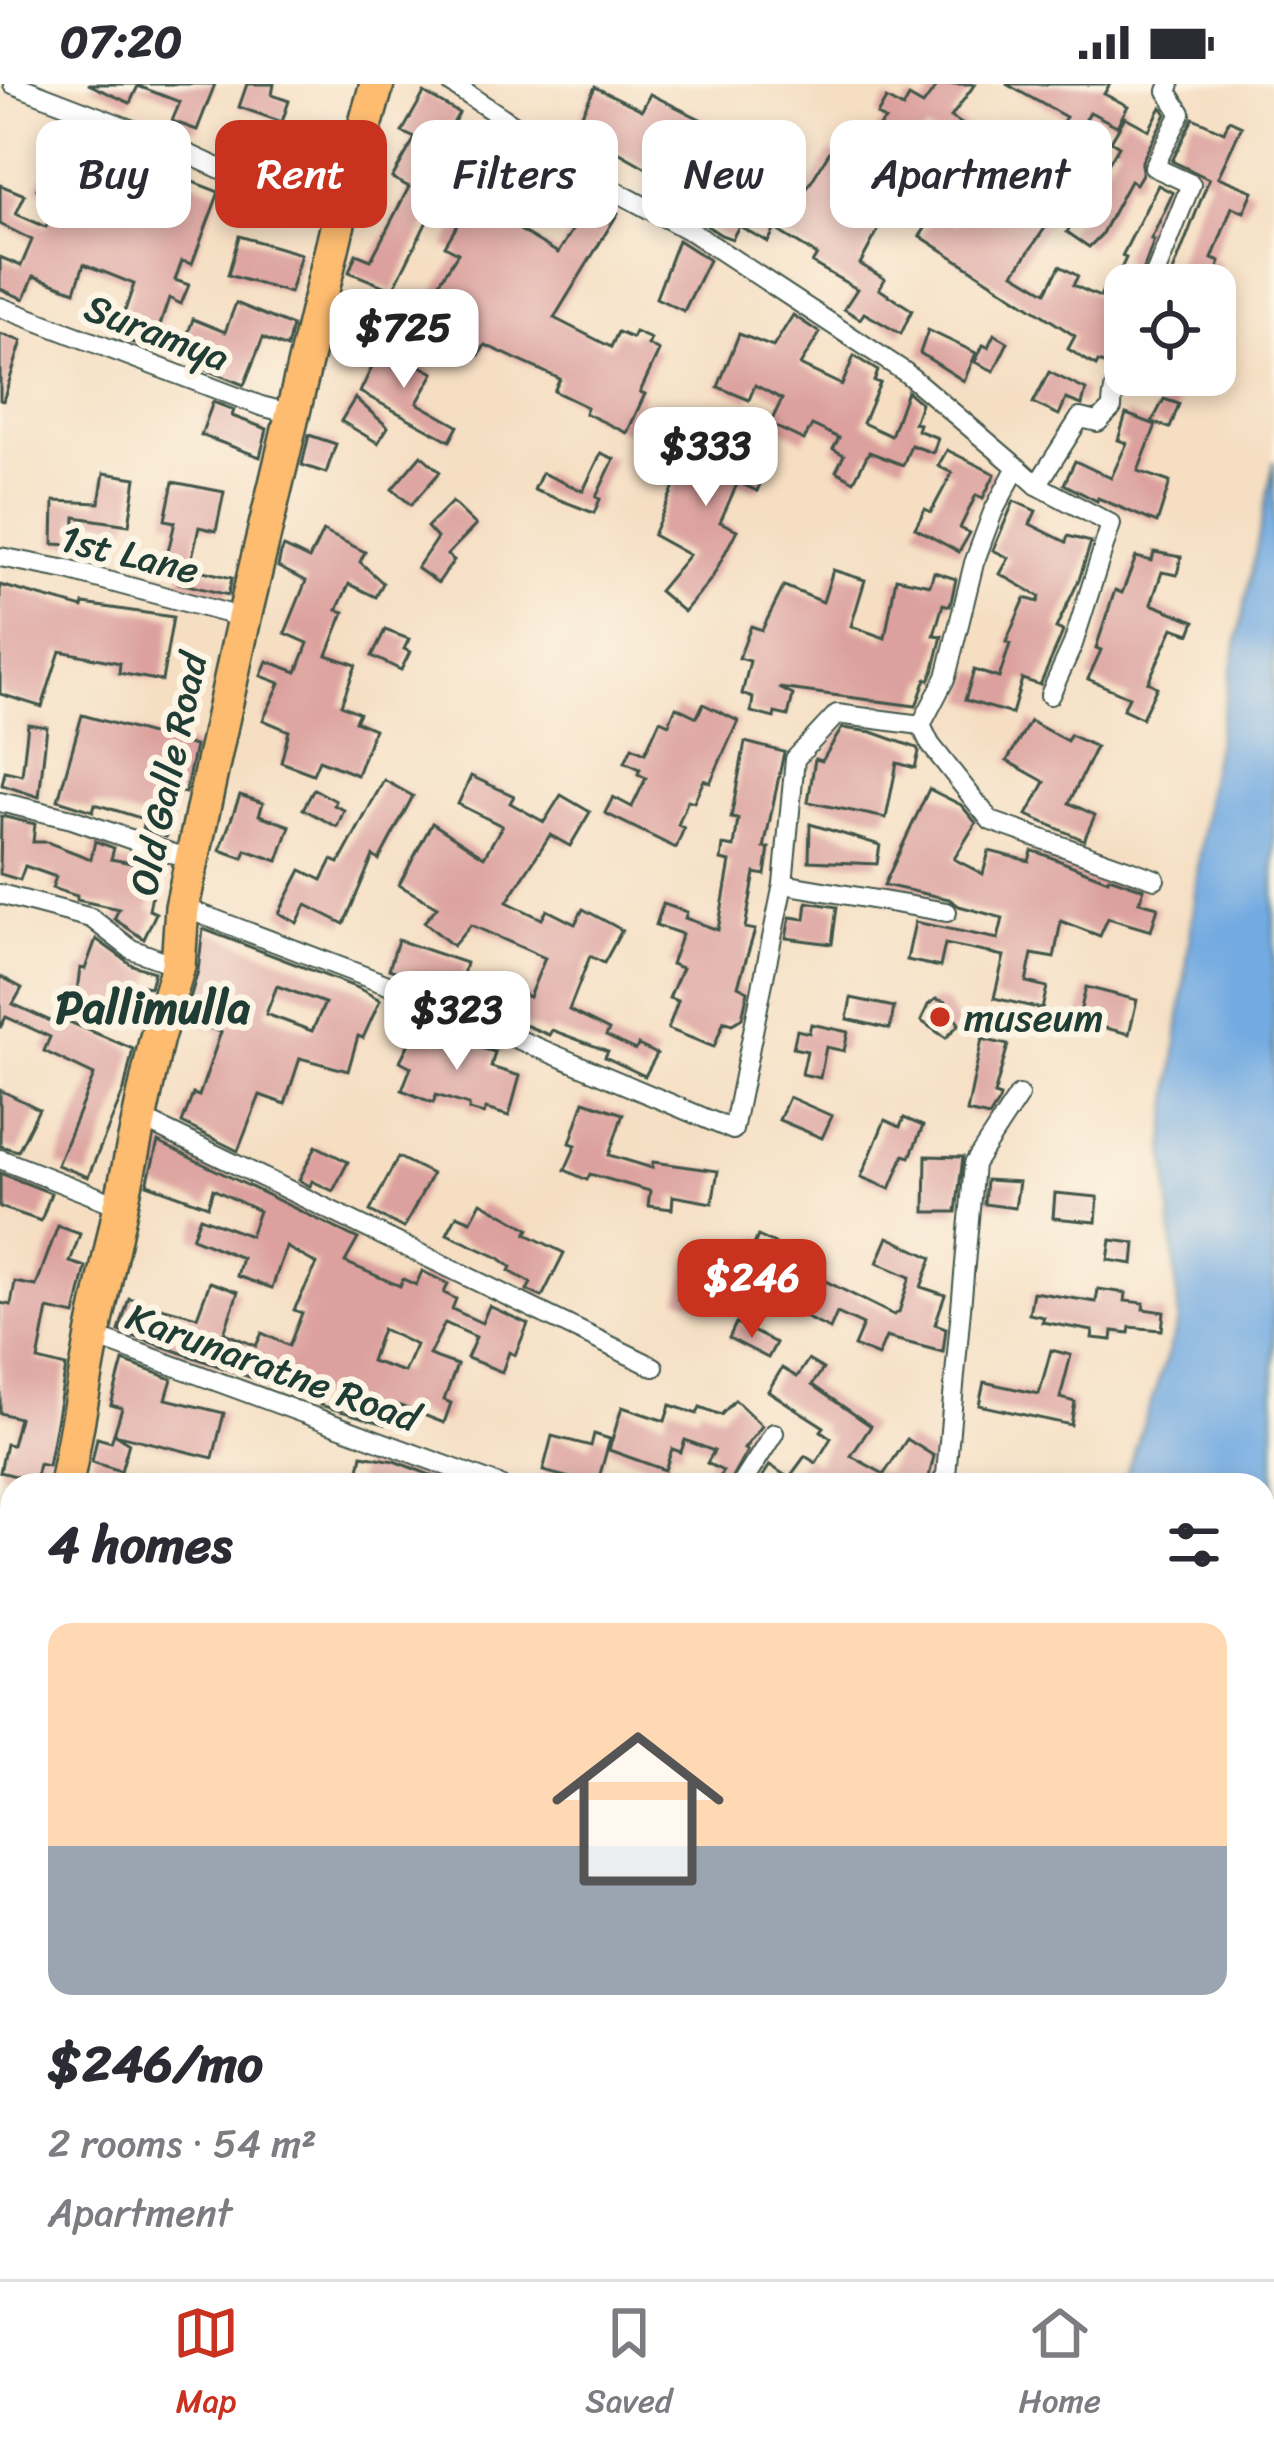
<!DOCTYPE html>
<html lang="en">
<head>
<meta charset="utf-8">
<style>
  body { margin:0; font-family:Sriracha,sans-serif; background:#f7f7f7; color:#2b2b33; height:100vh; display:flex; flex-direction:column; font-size:45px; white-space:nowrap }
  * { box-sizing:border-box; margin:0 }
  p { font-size:39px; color:#7c7c81 }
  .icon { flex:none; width:66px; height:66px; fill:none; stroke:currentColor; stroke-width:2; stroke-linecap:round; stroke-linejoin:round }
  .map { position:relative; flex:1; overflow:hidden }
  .details { position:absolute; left:0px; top:1389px; width:1275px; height:807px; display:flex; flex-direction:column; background:#fff; border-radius:36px 36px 0 0; box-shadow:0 6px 18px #0003 }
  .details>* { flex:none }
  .banner { position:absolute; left:36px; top:36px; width:1203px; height:108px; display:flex; gap:24px }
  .buttons { position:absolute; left:1104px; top:180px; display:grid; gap:24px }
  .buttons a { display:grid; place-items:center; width:132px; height:132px; border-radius:24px; background:#fff; box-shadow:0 6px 18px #0003; font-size:60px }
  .price { position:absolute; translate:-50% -102px; padding:0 27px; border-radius:24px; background:#fff; color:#222; font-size:39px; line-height:78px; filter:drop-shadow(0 3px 6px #0008) }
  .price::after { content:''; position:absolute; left:50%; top:72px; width:36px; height:27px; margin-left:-18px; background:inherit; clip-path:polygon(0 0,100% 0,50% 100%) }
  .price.current { background:#c8321e; color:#fff }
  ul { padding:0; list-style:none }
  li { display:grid; align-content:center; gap:24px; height:636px; padding:0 48px }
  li+li { border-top:3px solid #e1e1e2 }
  li span { display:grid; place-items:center; height:372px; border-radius:24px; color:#555 }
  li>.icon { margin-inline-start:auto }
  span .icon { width:216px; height:216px; fill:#fffc; stroke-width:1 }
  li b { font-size:51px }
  h2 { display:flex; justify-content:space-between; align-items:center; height:144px; padding:0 48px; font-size:51px }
  .pill { padding:0 42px; border-radius:24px; background:#fff; box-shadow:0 6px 18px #0003; font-size:42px; line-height:108px }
  .pill.current { background:#c8321e; color:#fff }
  .status { display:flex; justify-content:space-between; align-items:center; height:84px; padding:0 60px; background:#fff; direction:ltr }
  .status svg { height:33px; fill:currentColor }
  .tabs { display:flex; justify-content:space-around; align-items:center; height:168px; border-top:3px solid #e1e1e2; background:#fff; font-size:33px; color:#7c7c81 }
  .tabs a { display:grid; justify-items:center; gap:6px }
  .tabs .current { color:#c8321e }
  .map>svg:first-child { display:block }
</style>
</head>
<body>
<div class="status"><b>07:20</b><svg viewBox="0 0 49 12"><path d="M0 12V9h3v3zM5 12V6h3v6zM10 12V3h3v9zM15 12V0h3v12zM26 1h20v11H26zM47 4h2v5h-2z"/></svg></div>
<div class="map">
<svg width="1274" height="2195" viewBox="0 0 1274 2195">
  <rect width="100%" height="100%" fill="#fcf5e5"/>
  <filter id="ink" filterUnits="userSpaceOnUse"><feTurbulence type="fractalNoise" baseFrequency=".00833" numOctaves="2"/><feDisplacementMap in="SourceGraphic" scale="24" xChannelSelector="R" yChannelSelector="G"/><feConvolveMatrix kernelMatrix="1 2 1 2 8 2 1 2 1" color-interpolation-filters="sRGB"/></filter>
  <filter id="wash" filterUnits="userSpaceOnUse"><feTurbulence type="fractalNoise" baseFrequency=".004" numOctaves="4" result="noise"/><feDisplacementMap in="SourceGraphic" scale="48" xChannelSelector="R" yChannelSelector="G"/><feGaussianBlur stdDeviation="2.7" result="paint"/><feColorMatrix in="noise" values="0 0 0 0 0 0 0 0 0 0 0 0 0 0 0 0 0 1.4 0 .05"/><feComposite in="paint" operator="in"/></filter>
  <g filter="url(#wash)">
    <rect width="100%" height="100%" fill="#f5dec2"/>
    <path fill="#73aae1" stroke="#49748a" stroke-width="3" d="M1274,377V2195H1130L1129,2184H1263V1401H1127L1126,1391L1179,1237L1165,1059L1208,701Z"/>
    <g id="blocks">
      <g fill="#dca19e" fill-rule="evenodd">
        <path d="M88,0H215L197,46L172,37L180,18L138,2L130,19Z"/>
        <path d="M247,0H274L272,11L289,17L282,38L239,23Z"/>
        <path d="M938,0H975L951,33L975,49L962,69L927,46L893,83L865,58L885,36L877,31L886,15L903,24L909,13L923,21Z"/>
        <path d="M1006,0H1110L1104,10L1128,22L1117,42L1090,28L1073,58L1081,63L1062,90L1038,73L1066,33Z"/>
        <path d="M595,3L642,26L650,10L722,46L716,58L742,73L745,67L808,103L830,67L862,86L855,99L891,122L860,180L885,195L879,205L912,226L901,250L864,229L860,235L844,225L857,205L812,179L817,171L775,145L768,158L739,142L732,155L721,151L695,134L700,125L686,117L689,113L654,95L657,90L620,69L574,46Z"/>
        <path d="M424,9L459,29L430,80L475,106L491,76L525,95L503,136L558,169L593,113L618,129L554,234L611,263L618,248L632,254L635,248L651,255L648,261L659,267L640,308L645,310L627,349L585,329L587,323L554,307L560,295L485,261L479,271L418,232L458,169L445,162L462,133L436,119L393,206L349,188L356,170L371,176L409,103L392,94L415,54L402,48Z"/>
        <path d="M1161,23L1166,30L1142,77V90L1136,100L1130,97L1101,151L1089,163L1067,148L1119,62L1111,57L1125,33L1149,46Z"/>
        <path d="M1193,34L1224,48L1229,36L1242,42L1218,93L1253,107L1244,128L1232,123L1212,175L1220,178L1213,201H1168L1209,95L1172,77Z"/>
        <path d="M281,56L314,73L302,98L316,104L314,109L260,94L240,81L245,71L268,81Z"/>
        <path d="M123,71L219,108L192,180L182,177L175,196L189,201L181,220L169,214L152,265L116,253L134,200L84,180L75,207L34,192L24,215L0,205V173L21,182L32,156L0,140V101L25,111L16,130L46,143L58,113L37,105L46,81L109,105Z"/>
        <path d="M988,90L1001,99L1005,94L1056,128L1014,189L1046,208L1060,182L1078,192L1073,201L1100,213L1105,201L1112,204L1126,174L1122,172L1158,101L1173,109L1151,155L1154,156L1138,201H1125V219L1114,244L1125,248V258L1116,261L1107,281L1098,278L1096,282L1068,265L1075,252L920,152L936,128L954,141Z"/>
        <path d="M239,152L301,170L290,209L228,191Z"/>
        <path d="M678,156L709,176L684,227L656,214Z"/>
        <path d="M236,219L292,242L287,264L263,254L244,301L194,281L201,264L185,258L193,235L225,248Z"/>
        <path d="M793,231L820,249L800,281L842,301L854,272L878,287L874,297L880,299L863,339L891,352L907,307L921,319L914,339L919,340L917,346L938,354L933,369L911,361L903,381L869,368L854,397L836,387L844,371L833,365L839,354L812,341L804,356L770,340L782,315L755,301L749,316L718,303L739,250L773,263Z"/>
        <path d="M928,246L976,269L964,297L920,269Z"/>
        <path d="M0,250L22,257L3,317L0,316Z"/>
        <path d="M994,250L1008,258L994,287L975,278L983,261L988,263Z"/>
        <path d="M382,262L434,289L417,319L458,342L450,357L360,308Z"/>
        <path d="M1049,288L1086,306L1082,321L1066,315L1059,331L1033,319Z"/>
        <path d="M355,314L388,343L378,359L341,337Z"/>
        <path d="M1164,315L1179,320L1170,344L1152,338Z"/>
        <path d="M213,318L234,326L232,332L267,345L260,373L201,351Z"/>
        <path d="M1126,330L1156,341L1138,387L1170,398L1157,439L1098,414L1097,417L1064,400L1075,377L1111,394L1127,359L1118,356Z"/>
        <path d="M735,334L765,348L751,385L764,391L757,407L738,398L720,438L737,446L712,494L684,528L659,507L689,471L653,451L679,391L667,386L676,368L702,380L709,365L715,367L719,359L722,361Z"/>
        <path d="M309,351L336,360L326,389L302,381Z"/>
        <path d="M947,366L995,390L983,414L976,411L960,444L970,449L959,468L915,444L925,425L931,428L952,389L938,382Z"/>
        <path d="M601,369L614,375L596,413L600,415L594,429L534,406L542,389L583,407Z"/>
        <path d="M421,371L440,388L411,421L392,405Z"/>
        <path d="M104,389L136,394L129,441L75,433L74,461L53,460L54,417L99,419Z"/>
        <path d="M173,398L224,408L216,447L199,443L191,478L167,472L175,438L165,436Z"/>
        <path d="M1014,417L1036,427L1030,440L1066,458L1068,452L1091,458L1079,496L1056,544L1063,547L1060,555L1040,601L1022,595L1012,630L965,616L974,586L999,594L1010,560L1006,558L1025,514L1038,518L1040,513L1000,490L1009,474L993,466Z"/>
        <path d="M452,418L476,441L447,471L454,476L438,499L417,484L437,454L427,443Z"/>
        <path d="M323,447L365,468L360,478L383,499L376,513L349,500L337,526L344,528L327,571L356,581L341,621L359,629L355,637L374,645L357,691L319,676L313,690L281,678L289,647L263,636L280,599L261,592L267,577L297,588L308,559L285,549L306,497L278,483L281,469L284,463L309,475Z"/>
        <path d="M1154,468L1181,473L1177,491L1162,488L1151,520L1195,537L1190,550L1173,544L1148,598L1157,603L1142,634L1123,625L1129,613L1088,595L1101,566L1096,564L1115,506L1122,509L1136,473L1152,477Z"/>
        <path d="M183,482L232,494L228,511L179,499Z"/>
        <path d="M833,486L865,496L851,542L885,554L896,494L930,501L934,488L956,495L950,522L943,520L934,551L942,552L933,588L929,596L926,595L916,622L779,604L793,611L788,632L775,629L774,634L751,628L753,614L742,610L750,577L739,574L751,542L762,546L784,502L823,518Z"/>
        <path d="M0,501L83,524L84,520L173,533L162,597L119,589L120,579L60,567L42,623L0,610Z"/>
        <path d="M385,546L409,555L404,565L410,568L401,586L372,572Z"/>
        <path d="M703,620L738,637L710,699L704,696L694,718L688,716L678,741L684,744L676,764L605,729L613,713L632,723L646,694L638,690L640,685L625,678L632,663L645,669L660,636L669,640L676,623L697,633Z"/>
        <path d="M82,631L195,662L185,709L176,707L166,753L142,745L144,735L95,720L93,727L58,716Z"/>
        <path d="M1030,637L1067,657L1070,651L1096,663L1069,719L1095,731L1084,756L1027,731L1045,698L1007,677Z"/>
        <path d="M28,640L47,643L39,713L2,701L5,687L22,691Z"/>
        <path d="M842,644L872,648L917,664L919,668L915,684L897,679L886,734L808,718L815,675L822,677Z"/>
        <path d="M745,658L784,668L764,764H769L765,791L755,789L745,844L755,846L738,902L748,907L742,934L732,940L724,937L714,963L668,945L678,917L669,914L682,884L671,880L682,850L656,841L663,820L687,828L685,834L718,846L730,778L721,776L723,761L734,763L738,735L731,734Z"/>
        <path d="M471,692L514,712L510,719L544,738L561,711L590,728L570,762L550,751L507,818L542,835L547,826L575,840L583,825L622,846L604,879L590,872L569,926L609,946L606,952L636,966L638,961L657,970L645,992L605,973L608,967L552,946L549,951L508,934L519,909L529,913L545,874L471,841L453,862L424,838L437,823L399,801L432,739L484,773L502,742L458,720Z"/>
        <path d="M384,696L413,712L379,776L373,772L344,840L306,821L297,839L279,829L301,786L322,796L332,776L339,779Z"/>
        <path d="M314,705L336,717L334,721L344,726L337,743L303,725Z"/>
        <path d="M929,705L961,721L976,739L954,775L983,790L989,767L1029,777L1032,767L1040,769L1108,796L1109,793L1144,805L1139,818L1158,823L1151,847L1108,834L1100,852L1061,837L1054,874L1032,870L1026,898L1047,903L1042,925L994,914L1004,872L945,860L940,883L907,876L915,838L998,855L1003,834L959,822L949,815L884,801Z"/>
        <path d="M240,711L263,719L259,731L290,742L278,777L246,766L243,774L220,766Z"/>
        <path d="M1,732L35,740L33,758H47L91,775L95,757L114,764L111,775L157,784L149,826L156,829L144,855L114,835L119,825L77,816V812L52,804L56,793L25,782L20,796L0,790Z"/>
        <path d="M810,740L880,761L877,780L809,777Z"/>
        <path d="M807,818L837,823L832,860L786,854L790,833L805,835Z"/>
        <path d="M203,845L358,904L380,916L363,954L358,952L348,987L300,974L285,1020L260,1011L238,1067L182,1039L193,1010L199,1012L221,948L184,935L198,887ZM277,902L325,919L312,947L266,930Z"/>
        <path d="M96,855L132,881L154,888L150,903L139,901L133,938L67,926L70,906L77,907L80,884L85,885Z"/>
        <path d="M398,856L466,879L458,910L389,885Z"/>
        <path d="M0,892L22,904L13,920L64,943L65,936L133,965L124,1006L88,1093L57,1081L94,991L44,967L50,953L6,933L0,944Z"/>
        <path d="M1086,903L1137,916L1129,950L1078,937Z"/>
        <path d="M851,914L894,923L890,945L847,935Z"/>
        <path d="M936,915L946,918L959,940L946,954L921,937L928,921Z"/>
        <path d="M427,939L454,952L452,956L495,968L491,983L520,992L509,1032L486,1025L484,1030L469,1026V1021L436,1011L433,1019L402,1006L411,983L400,977L413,951L420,955Z"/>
        <path d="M811,940L848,948L844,967L826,963L820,994L802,990L807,967L793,964L797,946L809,949Z"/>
        <path d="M982,955L1008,961L994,1011L1000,1013L999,1017L989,1033L967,1028Z"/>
        <path d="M0,1006L39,1025L18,1067L0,1062Z"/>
        <path d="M789,1013L832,1032L822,1054L779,1036Z"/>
        <path d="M584,1017L623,1030L609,1071L652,1084L653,1078L718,1087L712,1119L673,1112L672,1125L648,1122L650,1107L590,1090L587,1096L565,1086L576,1061L570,1059Z"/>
        <path d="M904,1034L923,1042L910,1073L904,1071L890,1105L861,1093L885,1036L900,1043Z"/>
        <path d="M158,1058L358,1155L345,1178L400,1202L403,1195L416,1201L422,1187L448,1200L444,1209L456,1215L452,1225L482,1239L489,1222L528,1240L515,1271L509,1268L502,1288L467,1274L476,1253L445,1239L429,1271L457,1281L444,1316L451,1319L444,1339L398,1321L391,1342L320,1321L323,1312L272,1293L269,1300L119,1247L129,1214L197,1233L210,1198L238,1208L224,1249L256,1262L262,1249L289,1262L302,1229L294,1226L317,1180L286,1163L272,1204L237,1192L242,1174L192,1154L200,1133L250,1152L259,1127L213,1105L208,1122L147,1100ZM382,1245L416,1261L404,1288L371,1277Z"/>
        <path d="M316,1062L348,1078L333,1107L312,1097L310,1102L299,1096Z"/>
        <path d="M926,1072L963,1073L956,1128H925Z"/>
        <path d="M398,1073L432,1090L404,1144L370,1127Z"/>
        <path d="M0,1089L51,1109L41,1137L0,1123Z"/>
        <path d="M986,1096L1019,1098L1015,1124L984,1120Z"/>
        <path d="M1055,1109L1098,1113L1096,1138L1053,1134Z"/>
        <path d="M481,1118L529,1145L526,1150L564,1169L542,1213L527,1206L531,1199L509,1187L511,1183L499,1174L447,1150L457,1131L471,1137Z"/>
        <path d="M58,1142L80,1150L70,1178L86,1183L75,1231L48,1225L38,1276L66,1283L48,1382L39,1380L35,1397L0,1388L6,1360L12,1361L19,1334L0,1329V1219L11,1221L15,1198L36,1202Z"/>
        <path d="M758,1152L803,1173L795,1191L750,1170Z"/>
        <path d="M888,1153L932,1174L921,1203L945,1211L935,1240L946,1244L943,1268L886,1253L878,1272L854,1262L863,1241L837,1229L830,1245L792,1227L809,1189L894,1231L899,1228L910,1193L877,1179Z"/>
        <path d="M1111,1156L1135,1159L1133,1180L1108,1176Z"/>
        <path d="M689,1175L725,1185L713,1225L678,1215Z"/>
        <path d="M1098,1205L1126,1209L1125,1217L1144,1219L1143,1225L1164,1228L1162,1246L1130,1243L1129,1249L1113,1247L1112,1256L1092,1254L1093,1247L1042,1238L1044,1233L1029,1230L1033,1208L1096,1218Z"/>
        <path d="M736,1239L776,1259L768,1274L729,1254Z"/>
        <path d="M1051,1266L1071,1271L1060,1314L1075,1318L1071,1341L979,1321L984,1298L1039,1310Z"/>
        <path d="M808,1276L823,1285L812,1301L871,1342L851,1372L884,1390L907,1355L934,1372L927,1401H757L770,1381L789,1394L805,1372L816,1379L831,1354L821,1347L824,1343L768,1307L782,1284L797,1293Z"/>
        <path d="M123,1277L172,1295L166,1315L224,1329L213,1374L114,1350L122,1324L111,1321Z"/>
        <path d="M735,1316L762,1342L744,1365L747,1367L728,1401H714L723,1387L707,1379L714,1367L685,1356L681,1368L672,1365L665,1386L609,1366L622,1323L665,1337L670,1321L697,1330L700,1323L721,1331Z"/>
        <path d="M114,1350L129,1359L121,1387L92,1378L97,1354L111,1358Z"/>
        <path d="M594,1350L610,1355L597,1401L543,1387L552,1352L591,1362Z"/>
        <path d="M362,1371L394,1377L449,1398V1401H356Z"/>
      </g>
    </g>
  </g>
  <g filter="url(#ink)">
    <use href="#blocks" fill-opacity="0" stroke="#3f5549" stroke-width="3"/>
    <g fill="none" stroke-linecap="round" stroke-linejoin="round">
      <g stroke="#3f5549" stroke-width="22">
        <g id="minor">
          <path d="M13,0L151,53L223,86L254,106L340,131"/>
          <path d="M1151,201L1191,100L1154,83L1181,29L1167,7L1170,0"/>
          <path d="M0,223L261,322L292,330"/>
          <path d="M1017,383L1037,401L1111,440L1073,560L1050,611"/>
          <path d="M1037,401L1080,334L1098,338L1112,324C1112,306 1119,287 1125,271"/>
          <path d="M0,473L67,486L244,534"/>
          <path d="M921,641L930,660L991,737L1155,795"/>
          <path d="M0,718L72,735L191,776"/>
          <path d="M783,800L947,828"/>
          <path d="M0,810L91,834L131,865L178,882"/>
          <path d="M182,823L401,906L733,1046L783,800L795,675L837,630L921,641L946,593L974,479L993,428L1017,383L905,288L692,148L604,101L452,0"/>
          <path d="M140,1034L654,1283"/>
          <path d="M0,1075L123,1123"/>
          <path d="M93,1252L499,1401"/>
          <path d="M741,1401L774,1349"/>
          <path d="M940,1401L946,1391L974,1080L1019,1011"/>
          <path d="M0,1518L12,1522"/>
          <path d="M0,2120L12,2128"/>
          <path d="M93,2184L108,2195"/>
          <path d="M617,2184L638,2195"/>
          <path d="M534,2195L539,2184"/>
          <path d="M699,2195L704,2184"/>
        </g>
      </g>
      <g stroke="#3f5549" stroke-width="38">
        <g id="trunk">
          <path d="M66,1401L93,1252L156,957L178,882L182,823L244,534L340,131L377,0"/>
          <path d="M0,1785L12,1708"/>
        </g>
      </g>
      <use href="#minor" stroke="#fff" stroke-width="18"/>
      <use href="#trunk" stroke="#fdbc70" stroke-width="33"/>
    </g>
  </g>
  <circle fill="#c8321e" stroke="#fcf5e5" stroke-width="4.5" cx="940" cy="933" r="12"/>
  <g text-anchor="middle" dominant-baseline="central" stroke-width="12" stroke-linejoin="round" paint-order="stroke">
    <g font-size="39" fill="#1f3d34" stroke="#fcf5e5">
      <text transform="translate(157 248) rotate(21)">Suramya</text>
      <text transform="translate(130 470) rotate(14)">1st Lane</text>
      <text transform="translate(168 690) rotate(-78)">Old Galle Road</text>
      <text transform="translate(273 1283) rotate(20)">Karunaratne Road</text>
    </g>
    <g font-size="39" fill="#1f3d34" stroke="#fcf5e5" text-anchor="start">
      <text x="964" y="933">museum</text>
    </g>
    <g font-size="45" font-weight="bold" fill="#1f3d34" stroke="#fcf5e5">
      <text x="153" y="924">Pallimulla</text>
    </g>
  </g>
</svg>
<div class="buttons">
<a><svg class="icon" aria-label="locate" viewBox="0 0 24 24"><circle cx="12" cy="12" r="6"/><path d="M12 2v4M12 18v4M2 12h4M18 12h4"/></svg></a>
</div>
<b class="price" style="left:404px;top:307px">$725</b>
<b class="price" style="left:706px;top:425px">$333</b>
<b class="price" style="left:457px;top:989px">$323</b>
<b class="price current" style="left:752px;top:1257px">$246</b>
<div class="banner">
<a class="pill">Buy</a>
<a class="pill current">Rent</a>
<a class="pill">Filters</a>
<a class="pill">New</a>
<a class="pill">Apartment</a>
</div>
<section class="details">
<h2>4 homes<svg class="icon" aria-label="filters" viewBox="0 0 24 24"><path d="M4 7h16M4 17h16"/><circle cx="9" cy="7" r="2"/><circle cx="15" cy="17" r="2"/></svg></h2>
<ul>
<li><span style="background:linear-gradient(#ffd9b3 60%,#9aa5b1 0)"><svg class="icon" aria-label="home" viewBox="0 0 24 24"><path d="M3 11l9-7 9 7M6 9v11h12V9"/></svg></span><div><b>$246/mo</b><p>2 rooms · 54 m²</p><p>Apartment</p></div></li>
</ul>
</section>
</div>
<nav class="tabs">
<a class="current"><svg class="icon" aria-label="map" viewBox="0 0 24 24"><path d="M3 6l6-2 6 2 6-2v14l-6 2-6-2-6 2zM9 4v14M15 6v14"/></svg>Map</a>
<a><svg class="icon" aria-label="saved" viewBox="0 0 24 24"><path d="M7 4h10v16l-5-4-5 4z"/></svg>Saved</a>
<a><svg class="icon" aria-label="home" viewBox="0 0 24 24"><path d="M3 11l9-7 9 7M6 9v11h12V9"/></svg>Home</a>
</nav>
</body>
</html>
